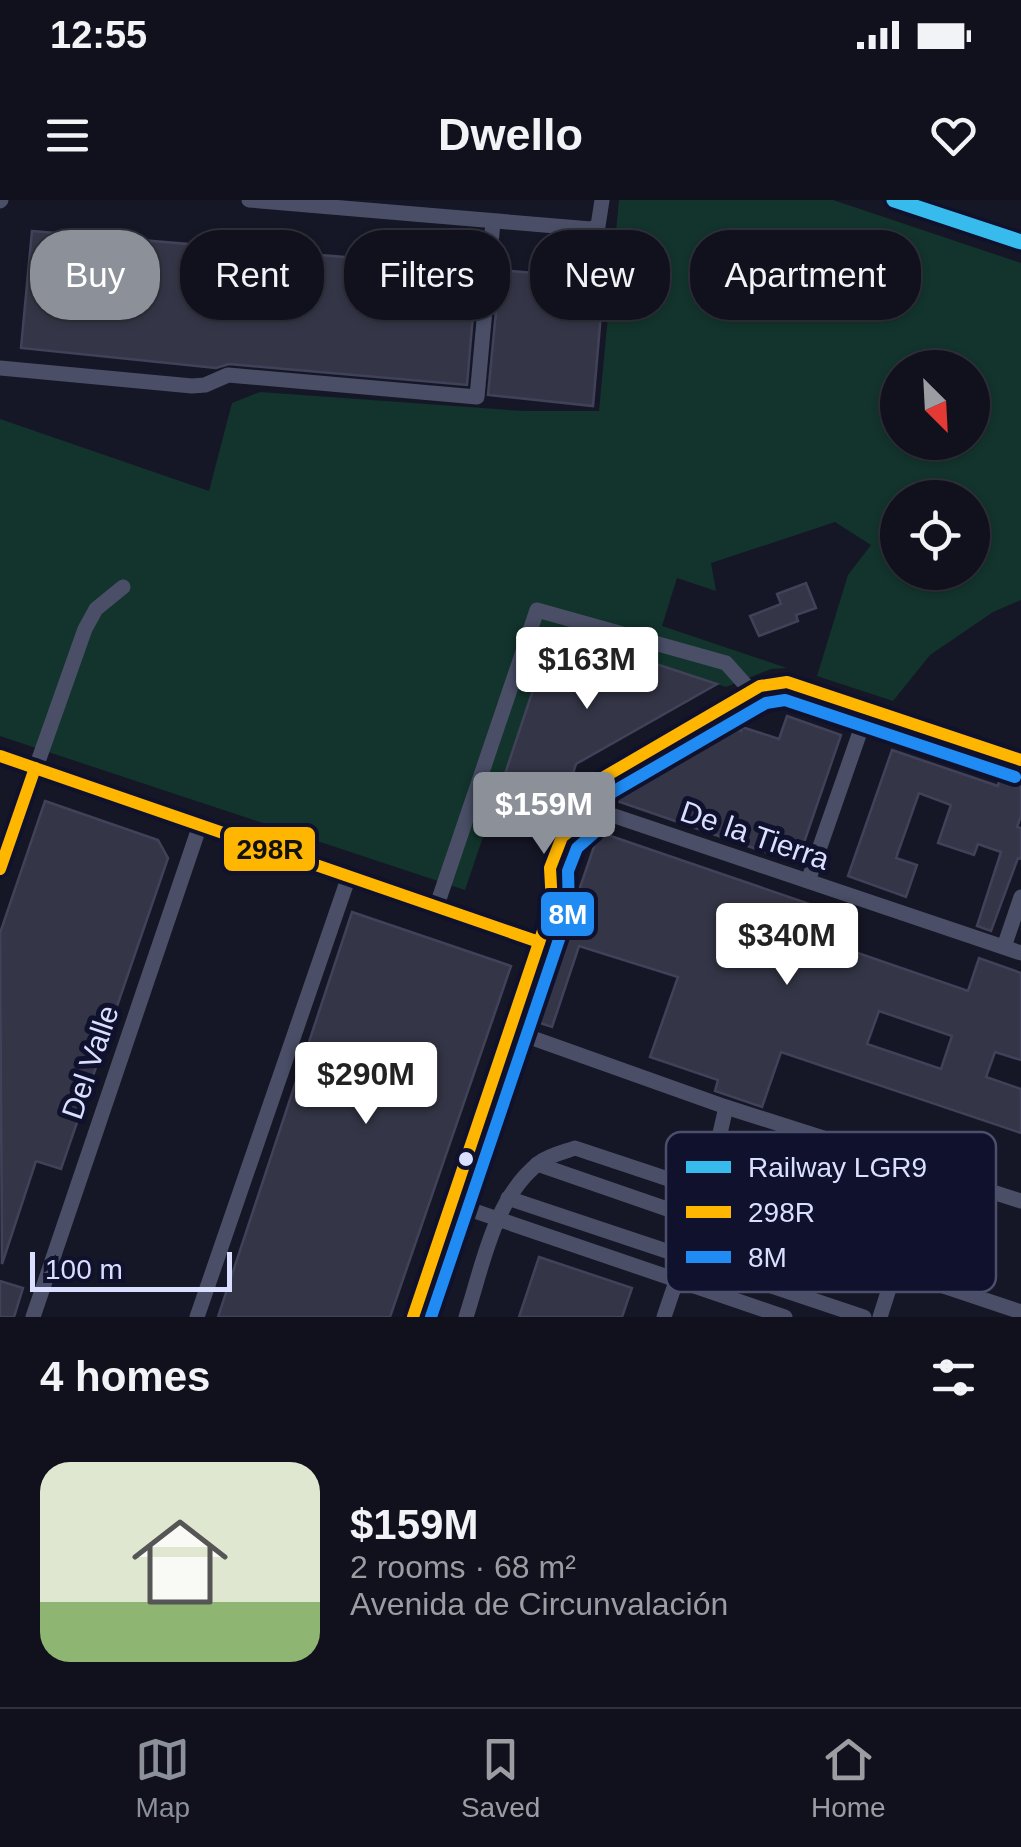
<!DOCTYPE html>
<html lang="en">
<head>
<meta charset="utf-8">
<style>
  body { margin:0; font-family:Arial,sans-serif; background:#1e1f29; color:#f1f3f6; height:100vh; display:flex; flex-direction:column; font-size:38px; white-space:nowrap }
  * { box-sizing:border-box; margin:0 }
  p { font-size:32px; color:#9c9da3 }
  .icon { flex:none; width:55px; height:55px; fill:none; stroke:currentColor; stroke-width:2; stroke-linecap:round; stroke-linejoin:round }
  .map { position:relative; height:1117px; overflow:hidden }
  .details { display:flex; flex-direction:column; background:#10111c; flex:1 }
  .details>* { flex:none }
  .banner { position:absolute; left:30px; top:30px; width:962px; height:90px; display:flex; gap:20px }
  .needle { width:65px; rotate:156deg }
  .controls { position:absolute; left:880px; top:150px; display:grid; gap:20px }
  .controls a { display:grid; place-items:center; width:110px; height:110px; border-radius:50%; background:#10111c; box-shadow:0 2px 8px #0004,0 0 0 2px #30313b; font-size:50px }
  .scale { position:absolute; left:30px; bottom:25px; width:202px; box-sizing:border-box; padding-left:10px; border:5px solid #dbdfff; border-top:0; font-size:28px; line-height:35px; white-space:nowrap; color:#dbdfff; -webkit-text-stroke:8px #0f112d; paint-order:stroke }
  .price { position:absolute; translate:-50% -85px; padding:0 22px; border-radius:10px; background:#fff; color:#222; font-size:32px; line-height:65px; filter:drop-shadow(0 2px 5px #0008) }
  .price::after { content:''; position:absolute; left:50%; top:60px; width:30px; height:22px; margin-left:-15px; background:inherit; clip-path:polygon(0 0,100% 0,50% 100%) }
  .price.active { background:#8c9099; color:#fff }
  ul { padding:0; list-style:none }
  li { display:flex; align-items:center; gap:30px; height:250px; padding:0 40px }
  li+li { border-top:2px solid #30313b }
  li span { display:grid; place-items:center; flex:none; width:280px; height:200px; border-radius:30px; color:#555 }
  li>.icon { margin-inline-start:auto }
  span .icon { width:120px; height:120px; fill:#fffc; stroke-width:1 }
  li b { font-size:42px }
  h2 { display:flex; justify-content:space-between; align-items:center; height:120px; padding:0 40px; font-size:42px }
  .chip { padding:0 35px; border-radius:40px; background:#10111c; box-shadow:0 2px 8px #0004,0 0 0 2px #30313b; font-size:35px; line-height:90px }
  .chip.active { background:#8c9099; color:#fff }
  .status { display:flex; justify-content:space-between; align-items:center; height:70px; padding:0 50px; background:#10111c; direction:ltr }
  .status svg { height:28px; fill:currentColor }
  header { display:flex; justify-content:space-between; align-items:center; height:130px; padding:0 40px; background:#10111c; font-size:45px; font-weight:700 }
  .menu { display:flex; justify-content:space-around; align-items:center; height:140px; border-top:2px solid #30313b; background:#10111c; font-size:28px; color:#9c9da3 }
  .menu a { display:grid; justify-items:center; gap:5px }
  .menu .active { color:#8c9099 }
  .map>svg:first-child { display:block }
</style>
</head>
<body>
<div class="status"><b>12:55</b><svg viewBox="0 0 49 12"><path d="M0 12V9h3v3zM5 12V6h3v6zM10 12V3h3v9zM15 12V0h3v12zM26 1h20v11H26zM47 4h2v5h-2z"/></svg></div>
<header><svg class="icon" aria-label="menu" viewBox="0 0 24 24"><path d="M4 6h16M4 12h16M4 18h16"/></svg>Dwello<svg class="icon" aria-label="heart" viewBox="0 0 24 24"><path d="M12 20l-8-8c-3-5 5-10 8-4 3-6 11-1 8 4z"/></svg></header>
<div class="map">
<svg width="1021" height="1117" viewBox="0 0 1021 1117">
  <rect width="100%" height="100%" fill="#161726"/>
  <path fill="#12342c" fill-rule="evenodd" d="M619,0H833L1021,63V400L993,412L930,455L893,501L817,476L848,375L871,345L835,322L711,363L716,391L677,378L662,426L787,468L771,469L726,487L553,431L465,690L0,536V219L209,291L232,203L260,192L523,211H599ZM898,168H972V242H898ZM898,298H972V372H898Z"/>
  <g fill="#343647" stroke="#414259" stroke-width="2.5" fill-rule="evenodd">
    <path d="M32,31L477,68L467,185L229,164L216,168L21,148Z"/>
    <path d="M500,70L604,79L593,206L488,195Z"/>
    <path d="M806,383L816,408L796,415L798,421L759,436L750,416L781,404L777,394Z"/>
    <path d="M553,430L717,484L576,564L561,610L500,589Z"/>
    <path d="M787,516L841,535L797,663L617,601L622,588L730,527L741,531L742,527L779,539Z"/>
    <path d="M892,550L998,586L1000,576L1021,584V616L1017,627L1021,628V659L1018,658L991,731L977,726L1001,652L978,644L974,655L938,643L951,605L919,593L896,658L917,665L906,697L848,676Z"/>
    <path d="M45,601L158,640L168,658L61,969L36,961L2,1064L0,733Z"/>
    <path d="M599,632L830,711L820,740L968,791L979,758L1021,773V860L995,852L986,877L1021,889V933L781,852L762,907L715,891L718,880L650,857L678,777L579,746L552,827L534,821ZM879,811L952,836L941,869L867,844Z"/>
    <path d="M352,712L511,766L390,1117H218Z"/>
    <path d="M539,1057L632,1088L622,1117H519Z"/>
    <path d="M0,1081L23,1088L14,1117H0Z"/>
  </g>
  <g fill="none" stroke-linecap="round" stroke-linejoin="round">
    <g stroke="#4a4f67" stroke-width="15">
      <path d="M249,0L591,29L598,26L602,0"/>
      <path d="M0,1L1,0"/>
      <path d="M0,168L192,186L205,185L228,175L477,197L493,22"/>
      <path d="M0,556L539,742"/>
      <path d="M585,606L1021,753"/>
      <path d="M0,669L85,429L96,409L123,387"/>
      <path d="M808,681L868,509"/>
      <path d="M551,694C550,664 555,643 579,624"/>
      <path d="M437,705L537,410L726,463L751,491"/>
      <path d="M1004,747L1021,697"/>
      <path d="M510,830L726,907L1021,1001"/>
      <path d="M537,964L890,1086"/>
      <path d="M508,998L864,1117"/>
      <path d="M451,1003L785,1117"/>
      <path d="M895,1070L1021,1112"/>
      <path d="M33,1117L200,625"/>
      <path d="M197,1117L349,676"/>
      <path d="M413,1117L589,594L599,580L760,486L787,482L1021,560"/>
      <path d="M466,1117C483,1065 494,998 539,963C549,955 564,952 575,948L900,1056"/>
      <path d="M664,1117L707,990L726,907"/>
      <path d="M880,1117L923,983"/>
    </g>
    <g stroke="#0f112d" stroke-width="20">
      <g id="bus-1">
        <path d="M0,556L539,742"/>
        <path d="M0,669L35,568"/>
        <path d="M413,1117L552,704L550,668L562,637L579,624L589,594L599,580L760,486L787,482L1021,560"/>
      </g>
    </g>
    <g stroke="#0f112d" stroke-width="20">
      <path id="bus-2" d="M431,1117L569,710L568,671L577,648L594,633L611,593L766,503L785,500L1015,577"/>
    </g>
    <use href="#bus-1" stroke="#feb600" stroke-width="12"/>
    <use href="#bus-2" stroke="#208bf3" stroke-width="12"/>
    <g stroke="#0f112d" stroke-width="22">
      <path id="rail-1" d="M894,0L1021,42"/>
    </g>
    <use href="#rail-1" stroke="#37bbed" stroke-width="15"/>
  </g>
  <circle fill="#dbdfff" stroke="#0f112d" stroke-width="4" cx="466" cy="959" r="9"/>
  <g text-anchor="middle" dominant-baseline="central" stroke-width="10" stroke-linejoin="round" paint-order="stroke">
    <g font-size="30" fill="#dbdfff" stroke="#0f112d">
      <text transform="translate(755 635) rotate(19)">De la Tierra</text>
      <text transform="translate(90 862) rotate(-71)">Del Valle</text>
    </g>
  </g>
  <rect x="666" y="932" width="330" height="160" rx="15" fill="#0f112d" stroke="#4c4f6c" stroke-width="2.5"/>
  <rect x="686" y="961" width="45" height="12" fill="#37bbed"/>
  <rect x="686" y="1006" width="45" height="12" fill="#feb600"/>
  <rect x="686" y="1051" width="45" height="12" fill="#208bf3"/>
  <g font-size="28" fill="#dbdfff">
    <text x="748" y="977">Railway LGR9</text>
    <text x="748" y="1022">298R</text>
    <text x="748" y="1067">8M</text>
  </g>
  <g stroke="#0f112d" stroke-width="4">
    <rect x="222" y="625" width="95" height="48" rx="10" fill="#feb600"/>
    <rect x="539" y="690" width="57" height="48" rx="10" fill="#208bf3"/>
  </g>
  <g font-size="28" text-anchor="middle" font-weight="bold" fill="#fff">
    <text x="568" y="724">8M</text>
  </g>
  <g font-size="28" text-anchor="middle" font-weight="bold" fill="#111">
    <text x="270" y="659">298R</text>
  </g>
</svg>
<div class="controls">
<a><svg class="needle" viewBox="-14 -14 28 28"><path d="M0-13l5 13h-10z" fill="#e53935"/><path d="M0 13l5-13h-10z" fill="#9c9da3"/></svg></a>
<a><svg class="icon" aria-label="locate" viewBox="0 0 24 24"><circle cx="12" cy="12" r="6"/><path d="M12 2v4M12 18v4M2 12h4M18 12h4"/></svg></a>
</div>
<div class="scale">100 m</div>
<b class="price" style="left:587px;top:512px">$163M</b>
<b class="price active" style="left:544px;top:657px">$159M</b>
<b class="price" style="left:787px;top:788px">$340M</b>
<b class="price" style="left:366px;top:927px">$290M</b>
<div class="banner">
<a class="chip active">Buy</a>
<a class="chip">Rent</a>
<a class="chip">Filters</a>
<a class="chip">New</a>
<a class="chip">Apartment</a>
</div>
</div>
<section class="details">
<h2>4 homes<svg class="icon" aria-label="filters" viewBox="0 0 24 24"><path d="M4 7h16M4 17h16"/><circle cx="9" cy="7" r="2"/><circle cx="15" cy="17" r="2"/></svg></h2>
<ul>
<li><span style="background:linear-gradient(#dfe7d0 70%,#8fb573 0)"><svg class="icon" aria-label="home" viewBox="0 0 24 24"><path d="M3 11l9-7 9 7M6 9v11h12V9"/></svg></span><div><b>$159M</b><p>2 rooms · 68 m²</p><p>Avenida de Circunvalación</p></div></li>
</ul>
</section>
<nav class="menu">
<a class="active"><svg class="icon" aria-label="map" viewBox="0 0 24 24"><path d="M3 6l6-2 6 2 6-2v14l-6 2-6-2-6 2zM9 4v14M15 6v14"/></svg>Map</a>
<a><svg class="icon" aria-label="saved" viewBox="0 0 24 24"><path d="M7 4h10v16l-5-4-5 4z"/></svg>Saved</a>
<a><svg class="icon" aria-label="home" viewBox="0 0 24 24"><path d="M3 11l9-7 9 7M6 9v11h12V9"/></svg>Home</a>
</nav>
</body>
</html>
